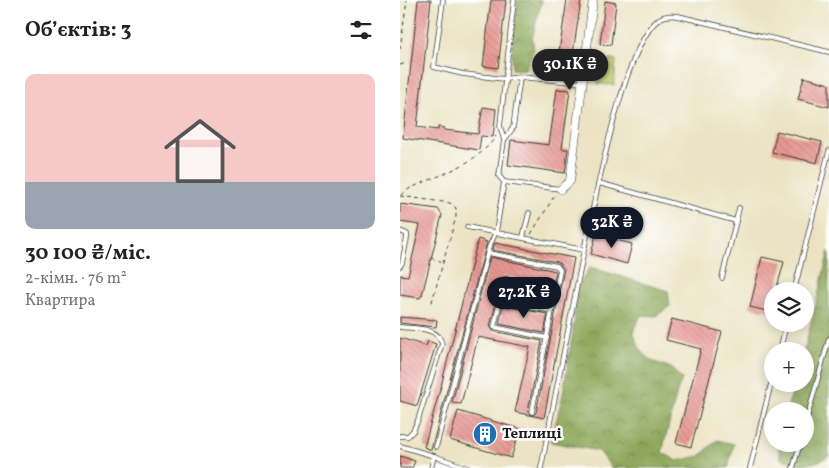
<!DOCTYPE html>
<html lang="uk">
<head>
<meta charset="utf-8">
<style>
  body { margin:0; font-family:Vollkorn,serif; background:#f6f6f6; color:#222; height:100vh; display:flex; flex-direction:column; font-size:19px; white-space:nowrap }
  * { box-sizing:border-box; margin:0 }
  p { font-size:16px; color:#767676 }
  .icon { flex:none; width:28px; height:28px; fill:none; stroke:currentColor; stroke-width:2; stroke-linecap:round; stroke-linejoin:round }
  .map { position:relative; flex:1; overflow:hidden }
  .sheet { display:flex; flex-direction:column; background:#fff; width:400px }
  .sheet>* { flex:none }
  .buttons { position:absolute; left:364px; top:282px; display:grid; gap:10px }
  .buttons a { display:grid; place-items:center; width:50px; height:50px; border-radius:50%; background:#fff; box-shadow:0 2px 12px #0003; font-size:25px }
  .price { position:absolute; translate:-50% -42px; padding:0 11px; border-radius:18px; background:#111827; color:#fff; font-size:16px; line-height:32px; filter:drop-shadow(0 1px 2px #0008) }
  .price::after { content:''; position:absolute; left:50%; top:30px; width:15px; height:11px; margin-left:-8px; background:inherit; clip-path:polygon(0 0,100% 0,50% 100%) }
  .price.current { background:#222; color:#fff }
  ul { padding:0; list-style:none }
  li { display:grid; align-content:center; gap:10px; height:265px; padding:0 25px }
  li span { display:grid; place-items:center; height:155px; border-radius:10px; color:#555 }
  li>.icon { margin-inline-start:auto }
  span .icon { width:90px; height:90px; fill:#fffc; stroke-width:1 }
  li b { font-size:21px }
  h2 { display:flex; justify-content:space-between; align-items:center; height:60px; padding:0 25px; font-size:21px }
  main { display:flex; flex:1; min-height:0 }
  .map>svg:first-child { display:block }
</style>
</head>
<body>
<main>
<section class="sheet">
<h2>Об’єктів: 3<svg class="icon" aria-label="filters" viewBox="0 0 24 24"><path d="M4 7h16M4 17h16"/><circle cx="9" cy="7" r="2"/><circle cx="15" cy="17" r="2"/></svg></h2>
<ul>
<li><span style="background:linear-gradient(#f6c9c9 70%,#9aa5b1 0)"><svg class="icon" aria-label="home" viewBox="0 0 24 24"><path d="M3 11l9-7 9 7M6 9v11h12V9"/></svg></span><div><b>30 100 ₴/міс.</b><p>2-кімн. · 76 m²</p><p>Квартира</p></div></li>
</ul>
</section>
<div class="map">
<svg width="429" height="468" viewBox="0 0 429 468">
  <defs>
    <pattern id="forest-crowns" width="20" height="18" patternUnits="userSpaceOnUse" patternTransform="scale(1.25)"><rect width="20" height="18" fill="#8ca75a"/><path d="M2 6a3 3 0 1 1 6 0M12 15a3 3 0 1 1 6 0" fill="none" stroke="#72874a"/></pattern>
    <pattern id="building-back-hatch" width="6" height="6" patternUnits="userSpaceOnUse" patternTransform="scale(1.25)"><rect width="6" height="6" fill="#e79892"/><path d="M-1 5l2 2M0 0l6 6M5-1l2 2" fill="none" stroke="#c6827d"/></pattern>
  </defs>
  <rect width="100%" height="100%" fill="#fff"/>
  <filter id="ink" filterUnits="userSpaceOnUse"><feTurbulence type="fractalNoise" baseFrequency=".02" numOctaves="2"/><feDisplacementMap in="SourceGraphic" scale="10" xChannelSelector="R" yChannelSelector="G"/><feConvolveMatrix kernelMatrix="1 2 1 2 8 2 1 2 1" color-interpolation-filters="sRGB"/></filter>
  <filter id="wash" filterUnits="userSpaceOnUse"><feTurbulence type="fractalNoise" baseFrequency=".0096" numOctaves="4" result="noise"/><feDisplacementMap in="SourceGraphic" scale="20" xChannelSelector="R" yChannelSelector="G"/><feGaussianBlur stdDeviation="1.12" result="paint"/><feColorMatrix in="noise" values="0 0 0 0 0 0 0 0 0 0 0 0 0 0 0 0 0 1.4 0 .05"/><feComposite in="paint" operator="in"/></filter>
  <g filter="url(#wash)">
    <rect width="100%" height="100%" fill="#ebe3c3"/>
    <path fill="#b1c164" stroke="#666e40" d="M200,59L216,60L214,85L198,84Z"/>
    <g fill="url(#forest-crowns)" stroke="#54623b">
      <path d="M118,0H142L132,38L134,49L128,61L125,70L112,69L113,34Z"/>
      <path d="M429,251V456C410,467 401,465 381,459L378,444H405V411H386L395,384H405L404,351Z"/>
      <path d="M190,267L268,291L270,306L256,316L241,315L233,332L241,351L252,361L271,368L282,379L277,392L262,452L277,461L300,456L317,440L334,444L328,468H212L199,451L151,442L163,394L174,325L177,289Z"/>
    </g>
    <g id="blocks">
      <g fill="url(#building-back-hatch)">
        <path d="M18,0H31L17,127L38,130V127L44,128V130L78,134L83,107L96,109L93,137L81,136L79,150L3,138Z"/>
        <path d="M91,0H106L98,68L83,66Z"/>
        <path d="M167,0H181L170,73L156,71Z"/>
        <path d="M205,1L216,3L211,45L200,44Z"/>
        <path d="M404,77L429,84V107L398,99Z"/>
        <path d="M157,89L170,90L162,149H168L165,173L108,165L111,140L149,145Z"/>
        <path d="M377,131L422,142L417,163L372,152Z"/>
        <path d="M0,204L38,209L42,215L22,295L20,298L0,295V275L8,276L20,225L0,222Z"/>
        <path d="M196,235L232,244L227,264L191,254Z"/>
        <path d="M78,239L87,242L31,450L24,447L41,386Z"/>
        <path d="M95,243L174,258L144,418L115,412L130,347L78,337L61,404L52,403L90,257L156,271L153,286L106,276L103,277L90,326L93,331L142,341L128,411L132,416L136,413L164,269L158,262L92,250Z"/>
        <path d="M362,257L384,262L376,291H372L371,312L350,307Z"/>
        <path d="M108,284L152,293L149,307L104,299Z"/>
        <path d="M103,306L148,314L144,333L99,324Z"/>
        <path d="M0,317L37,320L36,327L0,323Z"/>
        <path d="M272,319L322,332L291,447L276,443L301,349L266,340Z"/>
        <path d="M0,338L26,346L28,341L36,344L17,406L0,401Z"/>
        <path d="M58,411L120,429L111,458L50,440Z"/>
        <path d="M0,456L15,461L12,468H0Z"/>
      </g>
    </g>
  </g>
  <g filter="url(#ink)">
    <use href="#blocks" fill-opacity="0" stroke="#3b3a35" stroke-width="1"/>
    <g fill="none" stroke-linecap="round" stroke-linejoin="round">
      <g stroke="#3b3a35" stroke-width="5.5">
        <g id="service">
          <path d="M43,0L34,67L63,74L104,79L120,77L183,83"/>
          <path d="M104,140L100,126L114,0"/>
          <path d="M104,182L161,189"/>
          <path d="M199,183L336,221L322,278"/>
          <path d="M336,221L339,208"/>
          <path d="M67,227L184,250L141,468"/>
          <path d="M0,231L7,234V238L2,263L0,266"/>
          <path d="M123,237L129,213"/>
          <path d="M184,250C195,201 223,46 259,19C265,15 271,15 278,16L429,52"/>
          <path d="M88,253L157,266L160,270L132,412"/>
          <path d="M394,291L429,151"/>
          <path d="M99,302L152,311"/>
          <path d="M0,327C15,329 38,326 42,344L18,420L13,431L8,436H0"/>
          <path d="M147,338L94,327L105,280L156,290"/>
          <path d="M380,351L386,324"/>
          <path d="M405,425L429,339"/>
          <path d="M0,446L34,456L31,468"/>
          <path d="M36,447L89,247L96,232L104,182L99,176L104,140L113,128L120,77"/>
          <path d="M34,456L68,468"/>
          <path d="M350,468L372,380"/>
          <path d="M393,468L400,444"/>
        </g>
      </g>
      <g stroke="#3b3a35" stroke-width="9">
        <path id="minor" d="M161,189L170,181L193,0"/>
      </g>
      <g stroke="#3b3a35" stroke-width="1" stroke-dasharray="4 4" stroke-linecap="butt">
        <path d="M0,49L7,0"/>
        <path d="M0,65L6,63"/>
        <path d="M1,195L9,189C38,175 77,165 96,136"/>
        <path d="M0,196L50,203L56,208V217L31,305"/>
        <path d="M131,234L155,195"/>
        <path d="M31,258L43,262"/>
      </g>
      <use href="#service" stroke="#fff" stroke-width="4"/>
      <use href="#minor" stroke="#fff" stroke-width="8"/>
    </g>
  </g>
  <defs>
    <g id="building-disc" transform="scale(1.25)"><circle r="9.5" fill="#1f6fb2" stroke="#fff"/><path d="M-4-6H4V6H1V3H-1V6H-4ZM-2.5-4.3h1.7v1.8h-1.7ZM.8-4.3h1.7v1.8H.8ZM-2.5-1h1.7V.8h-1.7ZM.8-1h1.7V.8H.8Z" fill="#fff"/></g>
  </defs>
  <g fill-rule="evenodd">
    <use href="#building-disc" x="85" y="434"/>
  </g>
  <g text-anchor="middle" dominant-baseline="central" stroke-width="5" stroke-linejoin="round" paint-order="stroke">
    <g font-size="15" font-weight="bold" fill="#1c1c1c" stroke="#fff" text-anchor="start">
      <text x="102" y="434">Теплиці</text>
    </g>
  </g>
</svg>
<div class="buttons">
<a><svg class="icon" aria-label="layers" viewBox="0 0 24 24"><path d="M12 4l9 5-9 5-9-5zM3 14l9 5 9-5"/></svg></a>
<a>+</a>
<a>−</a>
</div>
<b class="price current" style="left:170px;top:91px">30.1K ₴</b>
<b class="price" style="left:212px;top:249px">32K ₴</b>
<b class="price" style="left:124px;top:319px">27.2K ₴</b>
</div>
</main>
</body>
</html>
